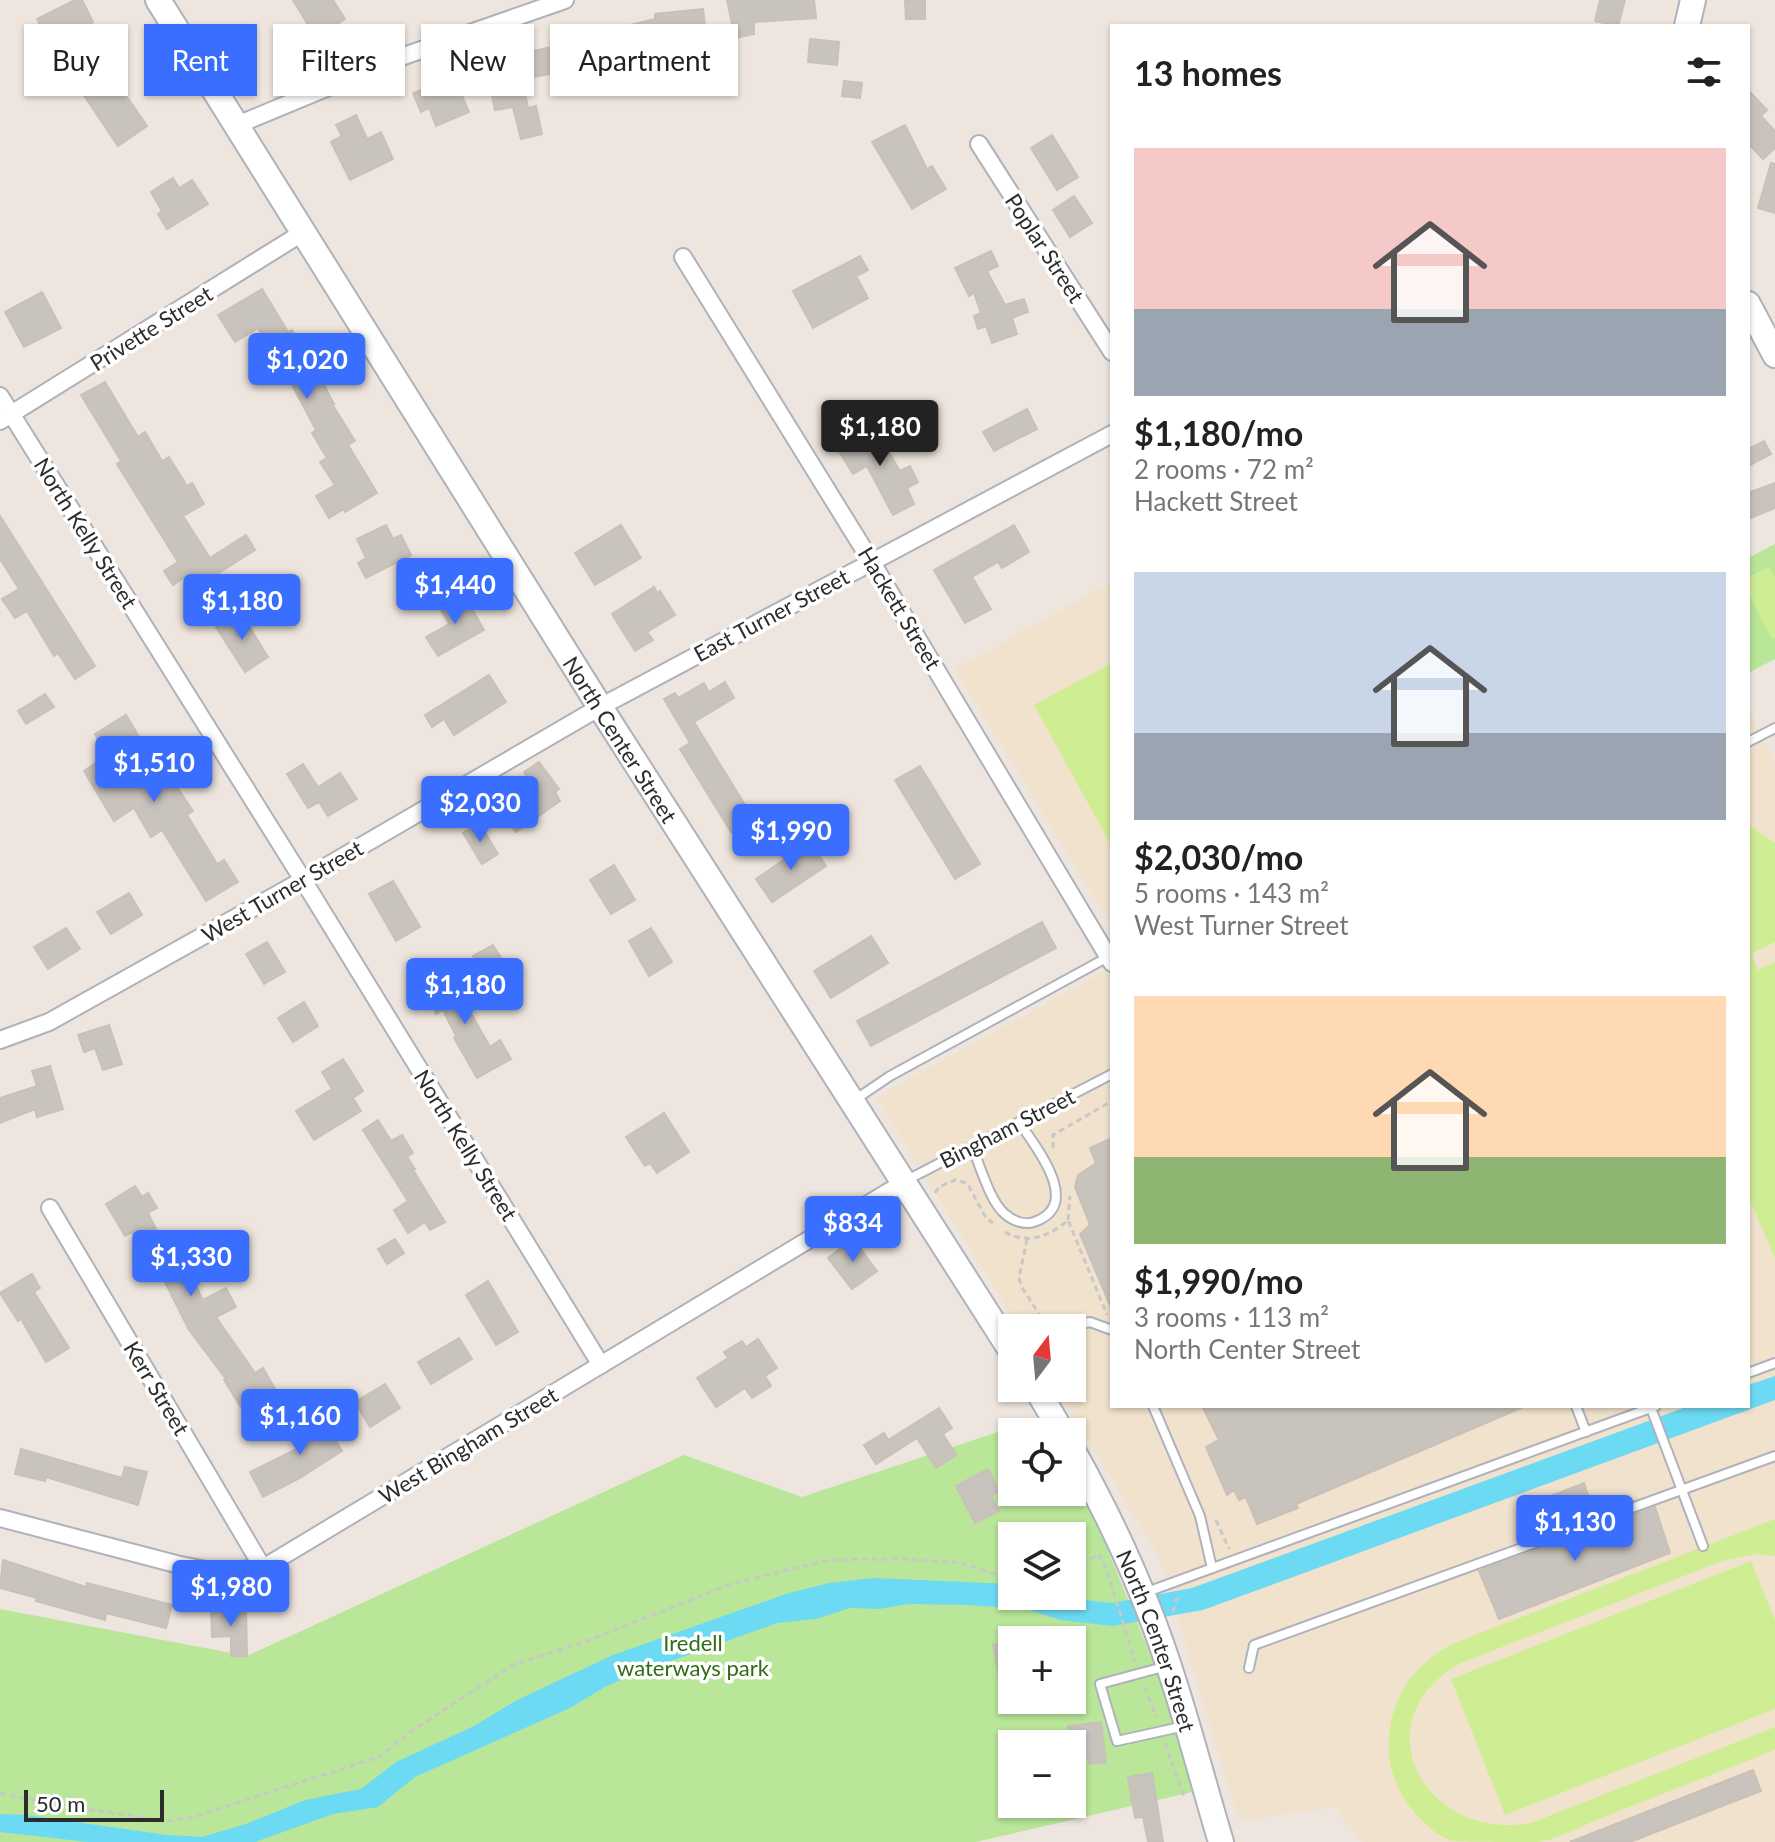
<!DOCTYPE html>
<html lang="en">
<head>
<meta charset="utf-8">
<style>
  body { margin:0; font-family:Lato,sans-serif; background:#f6f6f6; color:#222; height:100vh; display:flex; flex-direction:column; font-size:30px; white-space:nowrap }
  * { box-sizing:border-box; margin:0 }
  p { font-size:26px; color:#767676 }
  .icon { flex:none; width:44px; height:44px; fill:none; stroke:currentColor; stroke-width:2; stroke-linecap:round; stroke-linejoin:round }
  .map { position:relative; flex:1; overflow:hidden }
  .side { position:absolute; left:1110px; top:24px; width:640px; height:1384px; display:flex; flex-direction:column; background:#fff; border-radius:0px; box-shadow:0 2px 6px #0004 }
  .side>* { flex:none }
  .banner { position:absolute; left:24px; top:24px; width:760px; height:72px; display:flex; gap:16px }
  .needle { width:52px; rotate:16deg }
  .fabs { position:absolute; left:998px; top:1314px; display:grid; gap:16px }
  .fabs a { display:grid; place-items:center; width:88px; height:88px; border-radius:0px; background:#fff; box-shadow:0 2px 6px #0004; font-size:40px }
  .scale { position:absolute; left:24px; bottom:20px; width:140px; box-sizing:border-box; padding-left:8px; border:4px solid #2c2c2c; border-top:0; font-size:22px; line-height:28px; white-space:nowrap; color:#2c2c2c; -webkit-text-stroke:6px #fff; paint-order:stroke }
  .price { position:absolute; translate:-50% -68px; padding:0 18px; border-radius:8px; background:#396eff; color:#fff; font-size:26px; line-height:52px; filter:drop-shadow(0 2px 4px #0008) }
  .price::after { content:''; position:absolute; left:50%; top:48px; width:24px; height:18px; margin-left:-12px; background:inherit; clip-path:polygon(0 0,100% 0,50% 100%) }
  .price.current { background:#222; color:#fff }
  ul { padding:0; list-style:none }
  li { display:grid; align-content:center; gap:16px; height:424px; padding:0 24px }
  li span { display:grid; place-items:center; height:248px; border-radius:0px; color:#555 }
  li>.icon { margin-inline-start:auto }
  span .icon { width:144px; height:144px; fill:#fffc; stroke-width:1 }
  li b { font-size:34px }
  h2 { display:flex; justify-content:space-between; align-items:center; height:96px; padding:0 24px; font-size:34px }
  .chip { padding:0 28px; border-radius:0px; background:#fff; box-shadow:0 2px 6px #0004; font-size:28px; line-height:72px }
  .chip.current { background:#396eff; color:#fff }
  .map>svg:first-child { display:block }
</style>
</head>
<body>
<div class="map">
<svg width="1775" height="1842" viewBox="0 0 1775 1842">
  <rect width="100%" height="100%" fill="#eee6de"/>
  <g fill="#f0e2cd">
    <path d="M1112,582V927L955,669Z"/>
    <path d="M1748,709L1775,763V1842H1363L1335,1807L1239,1821L1159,1557L1057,1388H1072V1328H1019L876,1097L1112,967V1406H1748Z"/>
  </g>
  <g fill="#b9e698" fill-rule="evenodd">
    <path d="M1775,544V659L1748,673V558Z"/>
    <path d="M1052,1414L1060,1432H1012V1492H1072V1462L1205,1789L976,1842H0V1609L247,1656L684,1455L802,1497ZM1012,1536H1072V1596H1012ZM1012,1640H1072V1700H1012ZM1012,1744H1072V1804H1012Z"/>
  </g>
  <g fill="#cfee94">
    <path d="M1769,567L1775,578V638L1772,639L1748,592V577Z"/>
    <path d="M1112,663V847L1034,705Z"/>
    <path d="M1748,824L1775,843V942L1752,953L1757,970L1775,962V1258L1748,1196Z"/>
    <path d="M1775,1519V1556L1756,1554L1722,1561L1461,1663C1360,1719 1422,1842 1531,1823L1775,1727V1750C1719,1772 1662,1794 1606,1816C1586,1824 1558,1839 1538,1842C1523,1842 1466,1842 1453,1841C1436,1836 1421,1821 1411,1808C1396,1790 1387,1764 1389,1740C1391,1696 1414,1665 1452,1644Z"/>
    <path d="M1751,1561L1775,1620V1709L1505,1815L1451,1679Z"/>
  </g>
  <path fill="#6ddaf3" d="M1775,1376V1400L1203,1610L1112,1626L1060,1620L1026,1609L968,1605L909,1604L879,1609L850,1608L816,1619L777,1623L632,1675L605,1687L570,1708L415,1777L378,1807L333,1814L255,1842H88L0,1832V1814L27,1815L167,1835L202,1837L246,1824L305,1800L361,1789L396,1762L474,1726L517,1700L613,1655L789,1593L829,1583L874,1578L1012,1584V1596H1051L1112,1603L1192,1588L1689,1406H1748V1385Z"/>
  <g fill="#c9c3bd" stroke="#c9c1b7" stroke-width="2">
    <path d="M75,0H82L93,22L50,44L37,19Z"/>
    <path d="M293,0H333L345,19L336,25L342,36L322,48Z"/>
    <path d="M727,0H814L816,18L754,22V34L735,38Z"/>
    <path d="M905,0H925V19H906Z"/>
    <path d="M1600,0H1625L1618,26L1595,21Z"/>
    <path d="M703,9L707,43L658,48L657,40L622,49L627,68L607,73L597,33L655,19V14Z"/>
    <path d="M810,39L839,42L837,65L808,62Z"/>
    <path d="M573,42L578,69L522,79L528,108L536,106L542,134L521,139L513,107L495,110L489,81L504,78L500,59Z"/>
    <path d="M112,75L147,126L118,146L83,94Z"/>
    <path d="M454,77L469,112L436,126L429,108L421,112L413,93Z"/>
    <path d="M844,81L862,83L860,98L842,96Z"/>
    <path d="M1748,90L1767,110L1761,116L1775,131V148L1763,159L1748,143Z"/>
    <path d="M356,115L367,139L381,132L393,159L350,180L331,142L342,136L336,125Z"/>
    <path d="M905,125L927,169L932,166L946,189L912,209L872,142Z"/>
    <path d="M1052,135L1078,177L1057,190L1031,148Z"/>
    <path d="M1771,163L1775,164V213L1758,208Z"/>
    <path d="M173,178L179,188L192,180L208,204L167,229L158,214L162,211L151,192Z"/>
    <path d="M1074,196L1092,223L1070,237L1053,210Z"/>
    <path d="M991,251L998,266L987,271L1005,305L1024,299L1028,312L1012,318L1017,334L992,343L986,326L978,329L974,316L981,313L974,293L969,296L955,268Z"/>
    <path d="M860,256L868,270L856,276L868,298L813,328L793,291Z"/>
    <path d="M262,289L288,332L292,330L316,370L334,404H332L355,441L348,445L377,493L345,512L344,509L329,518L316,496L335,485L320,462L327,458L312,433L316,430L290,381L258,328L235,342L218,315Z"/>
    <path d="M42,292L61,328L24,347L5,312Z"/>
    <path d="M105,382L138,437L145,432L162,461L169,457L187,486L192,483L204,504L183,516L210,558L246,535L255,550L214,576L222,587L201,601L186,576L173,585L164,571L178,562L117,464L121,461L81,395Z"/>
    <path d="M1027,409L1037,429L994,451L983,432Z"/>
    <path d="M873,426L900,471L910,466L918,482L907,488L914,504L893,515L867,466L853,474L837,448Z"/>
    <path d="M1764,441L1771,454L1748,466V449Z"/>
    <path d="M1775,483V508L1748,519V493Z"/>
    <path d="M0,516L95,666L75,679L58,653L54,656L27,611L15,618L2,599L19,589L0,559Z"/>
    <path d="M386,525L393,539L401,535L411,555L366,578L358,563L366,558L357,539Z"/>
    <path d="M621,525L641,558L595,585L575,553Z"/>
    <path d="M1014,525L1029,552L1002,568L998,562L972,577L991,609L965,623L934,570Z"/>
    <path d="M654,587L657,593L660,591L675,615L647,632L653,640L635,651L612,614Z"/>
    <path d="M455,593L464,608L469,604L484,630L438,656L426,637L449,624L437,603Z"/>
    <path d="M240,612L268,657L245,672L216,627Z"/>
    <path d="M489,675L506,702L454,735L444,719L432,727L425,715Z"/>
    <path d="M725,682L734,698L694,722L759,828L741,839L736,830L731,832L680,749L690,743L664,699L675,693L678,698L704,683L709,692Z"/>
    <path d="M45,694L54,707L26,724L18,711Z"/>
    <path d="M126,715L141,740L135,743L152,768L160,762L193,811L187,815L217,864L224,860L238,882L206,901L162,830L151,837L134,808L114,821L84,771L107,755L95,734Z"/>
    <path d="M539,762L559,789L555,792L560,801L516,832L494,801L528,778L524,772Z"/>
    <path d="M303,764L318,787L340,773L357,799L328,816L319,802L308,808L287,774Z"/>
    <path d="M920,766L980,864L955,879L895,780Z"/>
    <path d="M479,823L498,854L482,864L463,833Z"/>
    <path d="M810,842L826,866L772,902L756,879Z"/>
    <path d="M614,865L635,900L611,914L590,880Z"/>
    <path d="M393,881L420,927L396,941L369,894Z"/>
    <path d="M129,893L142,915L111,934L97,912Z"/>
    <path d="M1042,922L1056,948L871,1046L857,1021Z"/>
    <path d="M66,928L80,949L48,969L34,947Z"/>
    <path d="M651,928L672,962L649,976L629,941Z"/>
    <path d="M871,936L888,963L831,998L814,971Z"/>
    <path d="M267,942L285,972L264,984L246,954Z"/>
    <path d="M493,945L502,960L482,972L473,956Z"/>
    <path d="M447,971L490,1047L500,1040L511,1059L477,1078L454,1038L456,1036L443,1010L436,1014L422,984Z"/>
    <path d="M304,1002L318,1026L293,1042L278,1018Z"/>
    <path d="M109,1025L122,1064L103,1070L95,1048L84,1052L78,1035Z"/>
    <path d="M343,1059L363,1091L353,1098L361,1111L314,1140L296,1111L332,1089L322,1072Z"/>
    <path d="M50,1066L63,1109L37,1117L35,1109L0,1123V1098L37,1086L32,1071Z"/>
    <path d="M664,1113L689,1152L657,1173L650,1163L645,1166L626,1137Z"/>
    <path d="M378,1120L391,1141L402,1135L413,1153L407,1157L415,1169L413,1170L445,1222L430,1230L425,1222L408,1233L394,1210L408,1201L363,1130Z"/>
    <path d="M1112,1138V1310L1080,1234L1090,1225L1075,1187L1078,1175L1096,1163L1090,1148Z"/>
    <path d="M135,1186L142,1197L148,1193L157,1208L148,1213L164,1245L177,1239L188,1261L184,1263L203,1300L226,1288L236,1307L216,1317L255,1373L263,1368L275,1389L242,1409L224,1380L226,1379L189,1330L161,1274L155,1278L132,1232L125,1236L106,1204Z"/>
    <path d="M395,1239L404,1253L387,1264L378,1249Z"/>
    <path d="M853,1239L877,1271L852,1289L828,1258Z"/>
    <path d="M32,1274L40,1288L34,1292L69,1348L46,1362L21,1319L18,1321L0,1293Z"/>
    <path d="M488,1281L518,1332L496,1345L466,1295Z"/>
    <path d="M459,1338L472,1359L431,1384L418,1362Z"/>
    <path d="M758,1339L777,1368L765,1376L771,1386L752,1398L745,1388L716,1407L697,1378L728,1358L724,1352L742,1341L746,1347Z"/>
    <path d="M385,1384L400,1408L370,1427L355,1402Z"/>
    <path d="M325,1405L337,1425L329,1429L342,1451L300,1478L263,1497L250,1472L303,1446L302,1443L319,1433L309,1415Z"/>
    <path d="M1202,1406H1526L1296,1504L1298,1508L1257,1524L1246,1497L1239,1500L1234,1490L1227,1495L1206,1447L1219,1440Z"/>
    <path d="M939,1408L952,1428L943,1434L956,1455L936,1468L917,1438L876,1464L864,1445L884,1433L888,1440Z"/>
    <path d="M21,1449L122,1478L125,1467L147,1472L138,1505L46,1477L45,1481L15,1474Z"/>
    <path d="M988,1469L999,1492L991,1496L999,1511L975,1523L956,1486Z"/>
    <path d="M1584,1483L1594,1514L1553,1529L1543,1499Z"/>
    <path d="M1655,1507L1670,1553L1499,1619L1479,1571Z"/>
    <path d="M3,1560L86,1587L87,1583L172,1605L166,1628L106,1613L105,1620L36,1601L37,1598L0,1588Z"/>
    <path d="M246,1607L247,1656H231V1636L212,1637L211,1608Z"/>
    <path d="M1012,1641V1703H1005L993,1645Z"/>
    <path d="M1101,1722L1106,1762L1089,1764V1758L1072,1760L1068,1726Z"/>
    <path d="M1753,1770L1761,1791L1630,1842H1570Z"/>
    <path d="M1152,1773L1163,1842H1148L1143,1817L1135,1818L1128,1777Z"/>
  </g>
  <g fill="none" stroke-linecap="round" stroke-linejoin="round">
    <g stroke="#aeb2bc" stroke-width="12">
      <g id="lane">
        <path d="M1748,742L1775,728"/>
        <path d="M856,1099L890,1076L1108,957"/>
        <path d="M972,1147C980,1165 990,1202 1005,1214C1013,1221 1024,1225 1034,1222C1084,1205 1035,1146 1019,1122"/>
        <path d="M907,1180L1112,1074"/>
        <path d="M1066,1328L1090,1322L1112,1330"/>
        <path d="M1748,1373L1775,1363"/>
        <path d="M1153,1406L1200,1516L1212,1568"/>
        <path d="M1576,1406L1586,1432"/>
        <path d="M1651,1408L1703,1546"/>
        <path d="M1147,1592L1656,1406"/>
        <path d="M1167,1666L1100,1684L1117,1741L1185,1726"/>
        <path d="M1249,1668L1254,1645L1775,1456"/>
      </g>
    </g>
    <g stroke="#aeb2bc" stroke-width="20">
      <g id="street">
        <path d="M237,125L401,57L565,0"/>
        <path d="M979,144L1112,352"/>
        <path d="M683,257L871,561L1112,963"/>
        <path d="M0,396L303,880L601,1365"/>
        <path d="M0,421L302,233"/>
        <path d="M0,1040L49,1022L303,880L600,707L1112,434"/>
        <path d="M50,1208L263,1568"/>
        <path d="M0,1518L176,1564L216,1572L263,1568L903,1183"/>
      </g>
    </g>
    <g stroke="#aeb2bc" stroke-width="28">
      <g id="secondary">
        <path id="s1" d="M158,0L600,707L1012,1352"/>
        <path d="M1687,26L1693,0"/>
        <path d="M1748,304L1775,355"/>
        <path d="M1036,1388L1062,1432"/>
        <path id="s2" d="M1072,1449C1100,1499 1125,1550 1146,1603C1177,1680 1197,1762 1221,1842"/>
      </g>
    </g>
    <g stroke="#c8c8c8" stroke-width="3" stroke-dasharray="6 4" stroke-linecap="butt">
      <path d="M1053,1148V1135L1112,1101"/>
      <path d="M935,1193L939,1187L955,1180L967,1183L986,1218L993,1223"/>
      <path d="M1068,1220L1070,1196"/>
      <path d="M1005,1232C1028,1245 1050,1236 1068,1220L1107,1315"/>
      <path d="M1027,1239L1019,1278L1021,1286L1048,1328"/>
      <path d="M1216,1520L1229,1549"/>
      <path d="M1072,1566L1085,1563L1099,1554L1108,1574L1135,1661"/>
      <path d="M1173,1612L1176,1600L1182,1595"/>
      <path d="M1145,1687L1156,1717"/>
      <path d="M1165,1743L1184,1797"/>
      <path d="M0,1793L65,1806L168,1821L193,1817L379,1757L413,1730L513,1665L587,1641L728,1585L828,1560L899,1559L958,1562L991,1573L1012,1574"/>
    </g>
    <use href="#lane" stroke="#fff" stroke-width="8"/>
    <use href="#street" stroke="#fff" stroke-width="16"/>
    <use href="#secondary" stroke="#fff" stroke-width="24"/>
  </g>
  <g text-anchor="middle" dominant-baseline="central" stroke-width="7" stroke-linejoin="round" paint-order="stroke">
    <g font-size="22" fill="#2c2c2c" stroke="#fff">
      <text transform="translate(1045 248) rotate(57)">Poplar Street</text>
      <text transform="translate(151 328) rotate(-32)">Privette Street</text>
      <text transform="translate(86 533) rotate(58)">North Kelly Street</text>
      <text transform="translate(900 608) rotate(59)">Hackett Street</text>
      <text transform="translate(771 615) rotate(-28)">East Turner Street</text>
      <text stroke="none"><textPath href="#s1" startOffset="872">North Center Street</textPath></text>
      <text transform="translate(282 891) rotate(-30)">West Turner Street</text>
      <text transform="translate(1007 1128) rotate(-27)">Bingham Street</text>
      <text transform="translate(466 1145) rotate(58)">North Kelly Street</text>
      <text transform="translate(157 1388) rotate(59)">Kerr Street</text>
      <text transform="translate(468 1445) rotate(-31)">West Bingham Street</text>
      <text stroke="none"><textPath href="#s2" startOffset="210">North Center Street</textPath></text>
    </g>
    <g font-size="22" fill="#306c18" stroke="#fff">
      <text x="693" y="1642">Iredell<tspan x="693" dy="25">waterways park</tspan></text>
    </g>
  </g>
</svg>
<div class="fabs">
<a><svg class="needle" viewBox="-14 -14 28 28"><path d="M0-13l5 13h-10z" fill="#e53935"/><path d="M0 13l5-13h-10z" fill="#767676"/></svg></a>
<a><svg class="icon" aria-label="locate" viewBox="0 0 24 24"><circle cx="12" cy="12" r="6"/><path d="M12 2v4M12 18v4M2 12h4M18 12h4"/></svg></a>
<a><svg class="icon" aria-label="layers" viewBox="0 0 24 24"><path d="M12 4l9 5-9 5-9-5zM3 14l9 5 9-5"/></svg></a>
<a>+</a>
<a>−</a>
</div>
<div class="scale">50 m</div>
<b class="price" style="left:307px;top:401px">$1,020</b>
<b class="price current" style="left:880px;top:468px">$1,180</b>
<b class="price" style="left:455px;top:626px">$1,440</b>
<b class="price" style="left:242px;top:642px">$1,180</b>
<b class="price" style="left:154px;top:804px">$1,510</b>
<b class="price" style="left:480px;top:844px">$2,030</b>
<b class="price" style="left:791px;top:872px">$1,990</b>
<b class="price" style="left:465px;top:1026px">$1,180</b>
<b class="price" style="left:853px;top:1264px">$834</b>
<b class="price" style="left:191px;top:1298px">$1,330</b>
<b class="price" style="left:300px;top:1457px">$1,160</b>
<b class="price" style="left:1575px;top:1563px">$1,130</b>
<b class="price" style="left:231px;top:1628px">$1,980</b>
<div class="banner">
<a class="chip">Buy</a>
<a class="chip current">Rent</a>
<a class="chip">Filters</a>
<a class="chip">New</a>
<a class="chip">Apartment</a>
</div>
<section class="side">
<h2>13 homes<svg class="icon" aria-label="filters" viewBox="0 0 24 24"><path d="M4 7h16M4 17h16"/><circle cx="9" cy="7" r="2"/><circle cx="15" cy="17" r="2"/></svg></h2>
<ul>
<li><span style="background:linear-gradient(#f6c9c9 65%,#9aa5b1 0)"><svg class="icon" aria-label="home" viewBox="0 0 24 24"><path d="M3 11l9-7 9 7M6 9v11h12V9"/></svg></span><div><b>$1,180/mo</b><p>2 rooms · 72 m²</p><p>Hackett Street</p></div></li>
<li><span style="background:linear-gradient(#c9d6e8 65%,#9aa5b1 0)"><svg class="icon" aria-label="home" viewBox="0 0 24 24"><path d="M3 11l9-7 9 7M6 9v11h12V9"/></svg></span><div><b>$2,030/mo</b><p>5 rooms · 143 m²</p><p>West Turner Street</p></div></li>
<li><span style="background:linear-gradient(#ffd9b3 65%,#8fb573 0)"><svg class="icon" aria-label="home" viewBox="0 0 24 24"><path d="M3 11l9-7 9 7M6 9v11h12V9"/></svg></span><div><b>$1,990/mo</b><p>3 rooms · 113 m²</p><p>North Center Street</p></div></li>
</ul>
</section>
</div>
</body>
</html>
